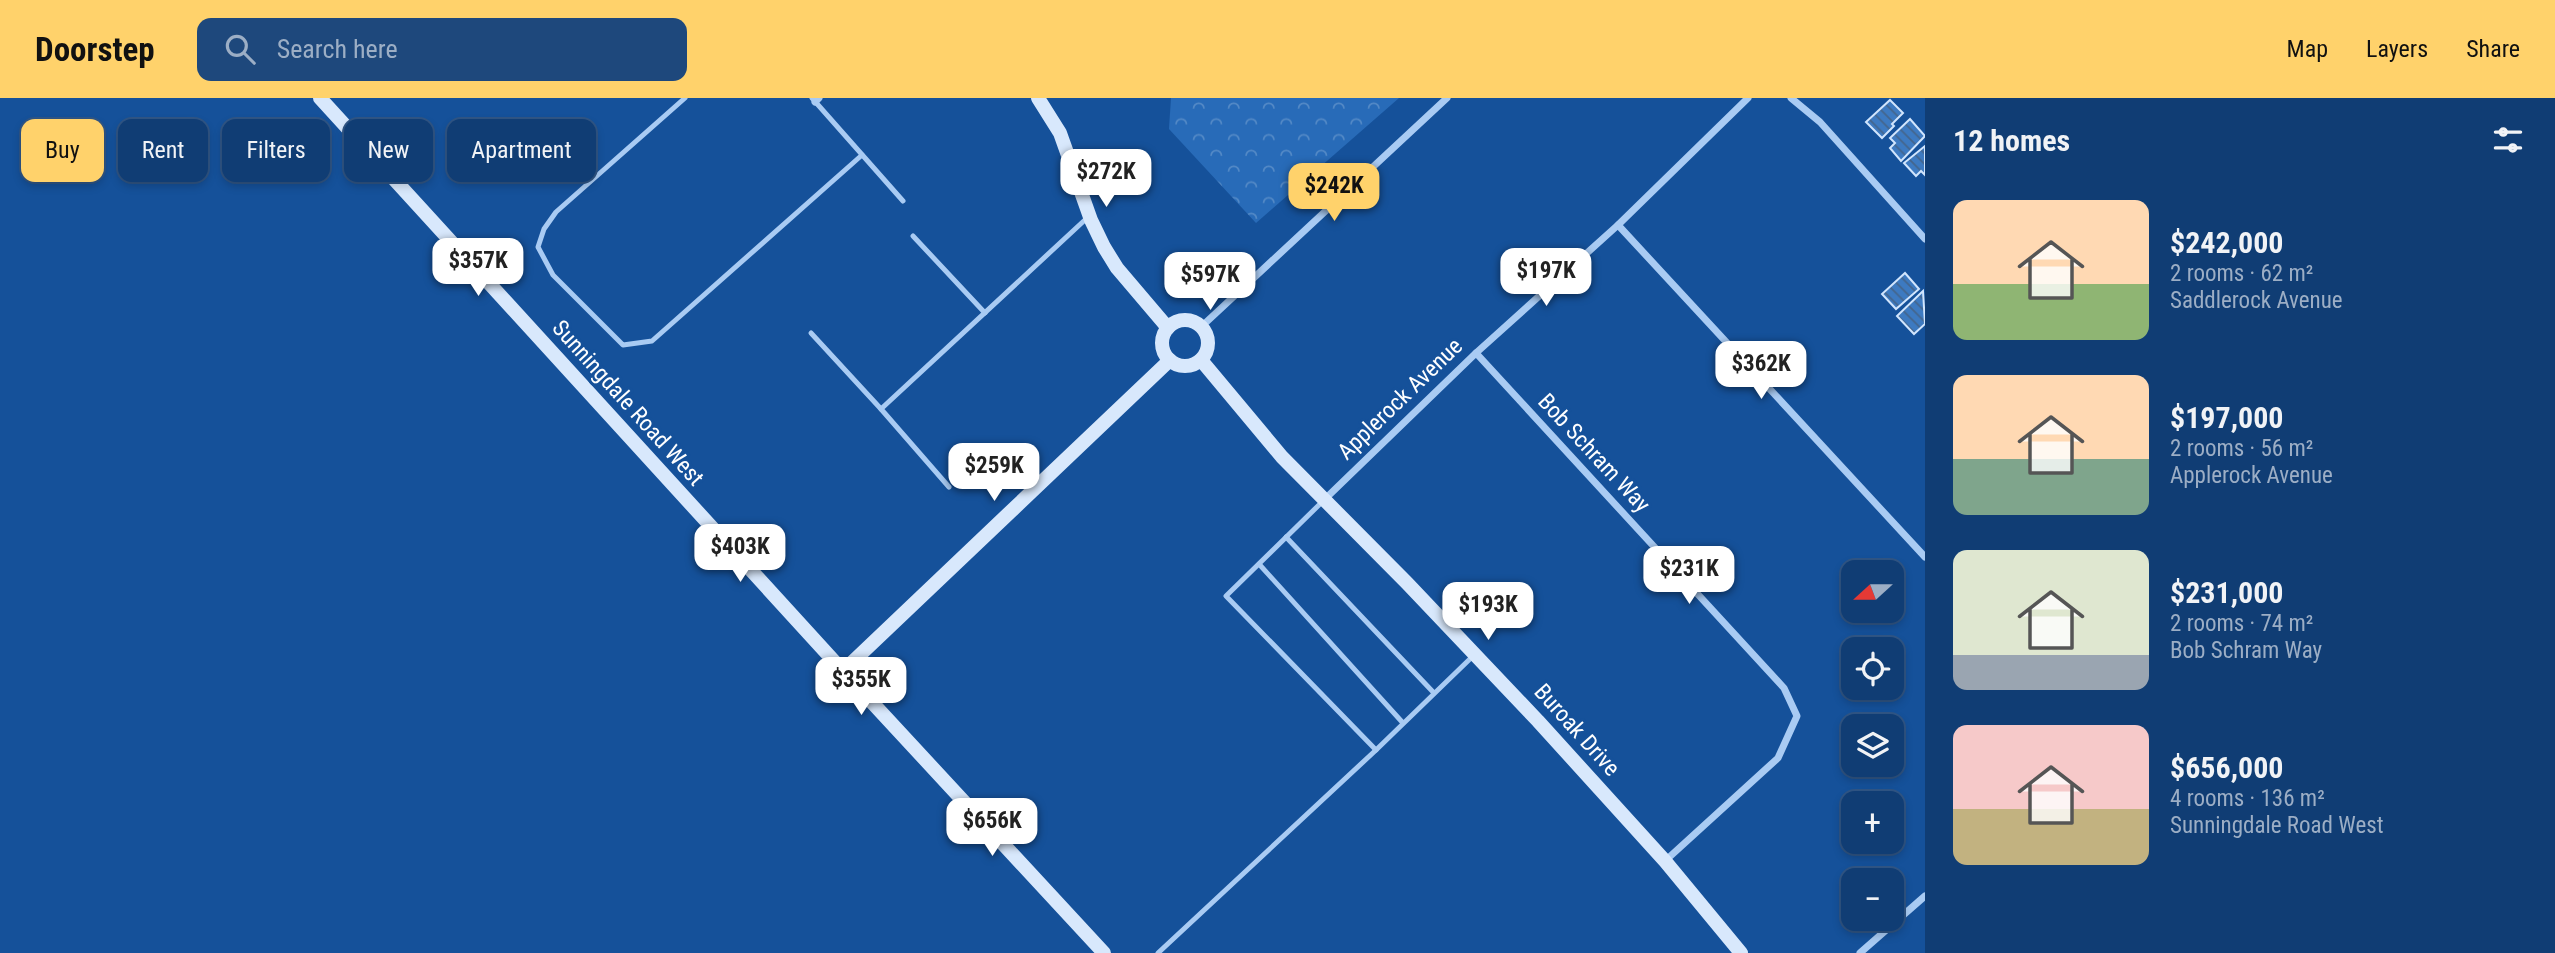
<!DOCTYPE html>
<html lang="en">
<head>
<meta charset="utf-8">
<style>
  body { margin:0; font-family:"Roboto Condensed",sans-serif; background:#1e487c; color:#f1f3f6; height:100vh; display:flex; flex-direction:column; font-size:26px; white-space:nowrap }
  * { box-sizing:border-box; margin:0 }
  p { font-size:23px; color:#9caec5 }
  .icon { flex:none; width:38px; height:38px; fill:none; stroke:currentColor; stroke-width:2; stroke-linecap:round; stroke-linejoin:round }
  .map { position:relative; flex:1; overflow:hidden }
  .side { display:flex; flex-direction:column; background:#103d74; width:630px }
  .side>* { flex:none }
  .guide { position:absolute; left:21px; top:21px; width:665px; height:63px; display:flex; gap:14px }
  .needle { width:46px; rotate:249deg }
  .tools { position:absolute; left:1841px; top:462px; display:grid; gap:14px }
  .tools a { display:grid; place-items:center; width:63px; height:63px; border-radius:14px; background:#103d74; box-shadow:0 4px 10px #0003,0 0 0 2px #305686; font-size:35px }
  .price { position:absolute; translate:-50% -60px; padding:0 16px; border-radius:14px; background:#fff; color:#222; font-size:23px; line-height:46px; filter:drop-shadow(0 2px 4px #0008) }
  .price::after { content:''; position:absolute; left:50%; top:42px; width:21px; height:16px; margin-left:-10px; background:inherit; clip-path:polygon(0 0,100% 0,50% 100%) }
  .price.active { background:#ffd26b; color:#111 }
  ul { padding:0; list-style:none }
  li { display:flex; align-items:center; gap:21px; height:175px; padding:0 28px }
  li span { display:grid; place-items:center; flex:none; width:196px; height:140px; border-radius:14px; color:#555 }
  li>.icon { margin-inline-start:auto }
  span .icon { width:84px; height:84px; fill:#fffc; stroke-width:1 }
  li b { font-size:30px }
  h2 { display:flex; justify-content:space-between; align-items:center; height:84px; padding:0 28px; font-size:30px }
  .tag { padding:0 24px; border-radius:14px; background:#103d74; box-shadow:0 4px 10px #0003,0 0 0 2px #305686; font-size:24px; line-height:63px }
  .tag.active { background:#ffd26b; color:#111 }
  header { display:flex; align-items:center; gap:42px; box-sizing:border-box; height:98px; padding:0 35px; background:#ffd26b; color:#111 }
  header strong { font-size:33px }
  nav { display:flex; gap:38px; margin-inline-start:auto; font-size:24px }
  .search { width:490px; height:63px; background:#1e487c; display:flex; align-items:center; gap:18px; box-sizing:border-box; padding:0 24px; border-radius:14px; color:#9caec5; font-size:26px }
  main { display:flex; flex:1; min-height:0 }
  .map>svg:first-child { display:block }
</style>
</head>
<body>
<header>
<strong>Doorstep</strong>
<div class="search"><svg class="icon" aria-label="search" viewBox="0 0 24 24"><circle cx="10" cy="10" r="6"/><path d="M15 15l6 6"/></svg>Search here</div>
<nav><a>Map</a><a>Layers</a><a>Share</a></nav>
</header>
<main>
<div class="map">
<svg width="1925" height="855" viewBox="0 0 1925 855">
  <defs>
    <pattern id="forest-crowns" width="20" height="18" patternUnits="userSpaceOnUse" patternTransform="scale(1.75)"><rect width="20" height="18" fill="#286bb8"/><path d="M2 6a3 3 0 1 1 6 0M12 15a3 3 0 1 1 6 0" fill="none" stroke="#5389c6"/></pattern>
    <pattern id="building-back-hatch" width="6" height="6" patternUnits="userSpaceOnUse" patternTransform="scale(1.75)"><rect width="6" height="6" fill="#3d7ac1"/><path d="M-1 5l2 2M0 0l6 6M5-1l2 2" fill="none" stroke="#44658c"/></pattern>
  </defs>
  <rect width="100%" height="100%" fill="#15519a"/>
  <path fill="url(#forest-crowns)" d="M1171,0H1399L1256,125L1169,31Z"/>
  <g fill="url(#building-back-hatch)" stroke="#d1e5fd" stroke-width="2">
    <path d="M1890,2L1903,15L1892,26L1894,28L1882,40L1866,24Z"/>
    <path d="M1910,21L1925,38L1901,63L1890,50L1895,45L1890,40Z"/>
    <path d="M1925,48V77L1921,73L1916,78L1904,65Z"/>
    <path d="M1905,175L1919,191L1896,211L1882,196Z"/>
    <path d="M1923,193L1925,226L1914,236L1897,218Z"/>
  </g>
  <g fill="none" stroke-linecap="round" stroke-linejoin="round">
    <g stroke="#a9cbf3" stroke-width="5">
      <path d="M685,0L556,114L544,131L538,149L553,177L623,247L652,243L862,57"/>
      <path d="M812,0L903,103"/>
      <path d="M913,138L985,215"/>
      <path d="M811,235L881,311"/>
      <path d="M949,389L881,311L1087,120"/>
      <path d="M1322,404L1226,498L1376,652L1473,558"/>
      <path d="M1286,439L1434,595"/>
      <path d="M1259,466L1403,625"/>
      <path d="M1158,855L1376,652"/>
    </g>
    <g stroke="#a9cbf3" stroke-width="7">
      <path d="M1791,0L1820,24L1925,141"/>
      <path d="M815,4L819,0"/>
      <path d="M1618,127L1925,459"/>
      <path d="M1201,229L1447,0"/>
      <path d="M1476,255L1784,590L1797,618L1778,660L1665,763"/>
      <path d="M1325,401L1476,255L1618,127L1748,0"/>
      <path d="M1860,855L1925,798"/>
    </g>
    <g stroke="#d8e8fc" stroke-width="14">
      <path d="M320,0L843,573L1104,855"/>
      <path d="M1038,0L1060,35L1091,122L1104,149L1117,170L1168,230"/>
      <circle cx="1185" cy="245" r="23"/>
      <path d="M1201,262L1282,359L1407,485L1538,623L1665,763L1741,855"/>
      <path d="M843,573L1170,262"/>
    </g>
  </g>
  <g text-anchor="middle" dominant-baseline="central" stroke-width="6" stroke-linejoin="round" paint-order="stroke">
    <g font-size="23" fill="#fff" stroke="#15519a">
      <text transform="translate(1400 301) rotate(-44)">Applerock Avenue</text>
      <text transform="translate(628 305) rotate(48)">Sunningdale Road West</text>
      <text transform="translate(1594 355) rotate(47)">Bob Schram Way</text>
      <text transform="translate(1577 632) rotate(48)">Buroak Drive</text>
    </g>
  </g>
</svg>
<div class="tools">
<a><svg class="needle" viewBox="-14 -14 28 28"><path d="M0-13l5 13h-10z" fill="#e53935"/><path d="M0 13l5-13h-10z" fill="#9caec5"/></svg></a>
<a><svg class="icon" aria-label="locate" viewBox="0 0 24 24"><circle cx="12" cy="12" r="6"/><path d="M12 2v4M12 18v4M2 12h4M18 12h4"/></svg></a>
<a><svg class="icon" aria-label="layers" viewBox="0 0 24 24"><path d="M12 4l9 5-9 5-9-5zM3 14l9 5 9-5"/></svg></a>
<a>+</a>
<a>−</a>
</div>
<b class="price" style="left:1106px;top:111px">$272K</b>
<b class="price active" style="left:1334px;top:125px">$242K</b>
<b class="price" style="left:478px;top:200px">$357K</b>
<b class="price" style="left:1546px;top:210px">$197K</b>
<b class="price" style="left:1210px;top:214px">$597K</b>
<b class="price" style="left:1761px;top:303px">$362K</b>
<b class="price" style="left:994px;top:405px">$259K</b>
<b class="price" style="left:740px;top:486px">$403K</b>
<b class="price" style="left:1689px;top:508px">$231K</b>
<b class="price" style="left:1488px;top:544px">$193K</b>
<b class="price" style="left:861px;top:619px">$355K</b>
<b class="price" style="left:992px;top:760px">$656K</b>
<div class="guide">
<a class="tag active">Buy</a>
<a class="tag">Rent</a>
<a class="tag">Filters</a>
<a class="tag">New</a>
<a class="tag">Apartment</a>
</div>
</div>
<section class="side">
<h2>12 homes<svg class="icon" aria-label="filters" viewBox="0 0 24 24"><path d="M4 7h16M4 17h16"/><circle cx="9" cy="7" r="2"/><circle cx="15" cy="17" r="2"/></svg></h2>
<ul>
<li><span style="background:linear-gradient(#ffd9b3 60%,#8fb573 0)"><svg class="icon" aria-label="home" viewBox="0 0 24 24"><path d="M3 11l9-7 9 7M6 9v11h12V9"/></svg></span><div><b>$242,000</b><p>2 rooms · 62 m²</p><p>Saddlerock Avenue</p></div></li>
<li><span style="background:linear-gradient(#ffd9b3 60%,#7fa58c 0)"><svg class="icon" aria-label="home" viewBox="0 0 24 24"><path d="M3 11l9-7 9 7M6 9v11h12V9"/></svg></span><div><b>$197,000</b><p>2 rooms · 56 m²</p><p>Applerock Avenue</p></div></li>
<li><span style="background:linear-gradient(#dfe7d0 75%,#9aa5b1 0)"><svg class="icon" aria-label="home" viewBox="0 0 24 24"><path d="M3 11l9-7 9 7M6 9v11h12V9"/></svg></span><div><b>$231,000</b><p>2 rooms · 74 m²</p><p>Bob Schram Way</p></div></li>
<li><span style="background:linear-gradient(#f6c9c9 60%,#c2b280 0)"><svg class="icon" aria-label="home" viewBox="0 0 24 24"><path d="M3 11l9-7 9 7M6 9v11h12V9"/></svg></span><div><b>$656,000</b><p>4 rooms · 136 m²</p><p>Sunningdale Road West</p></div></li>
</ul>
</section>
</main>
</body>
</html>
